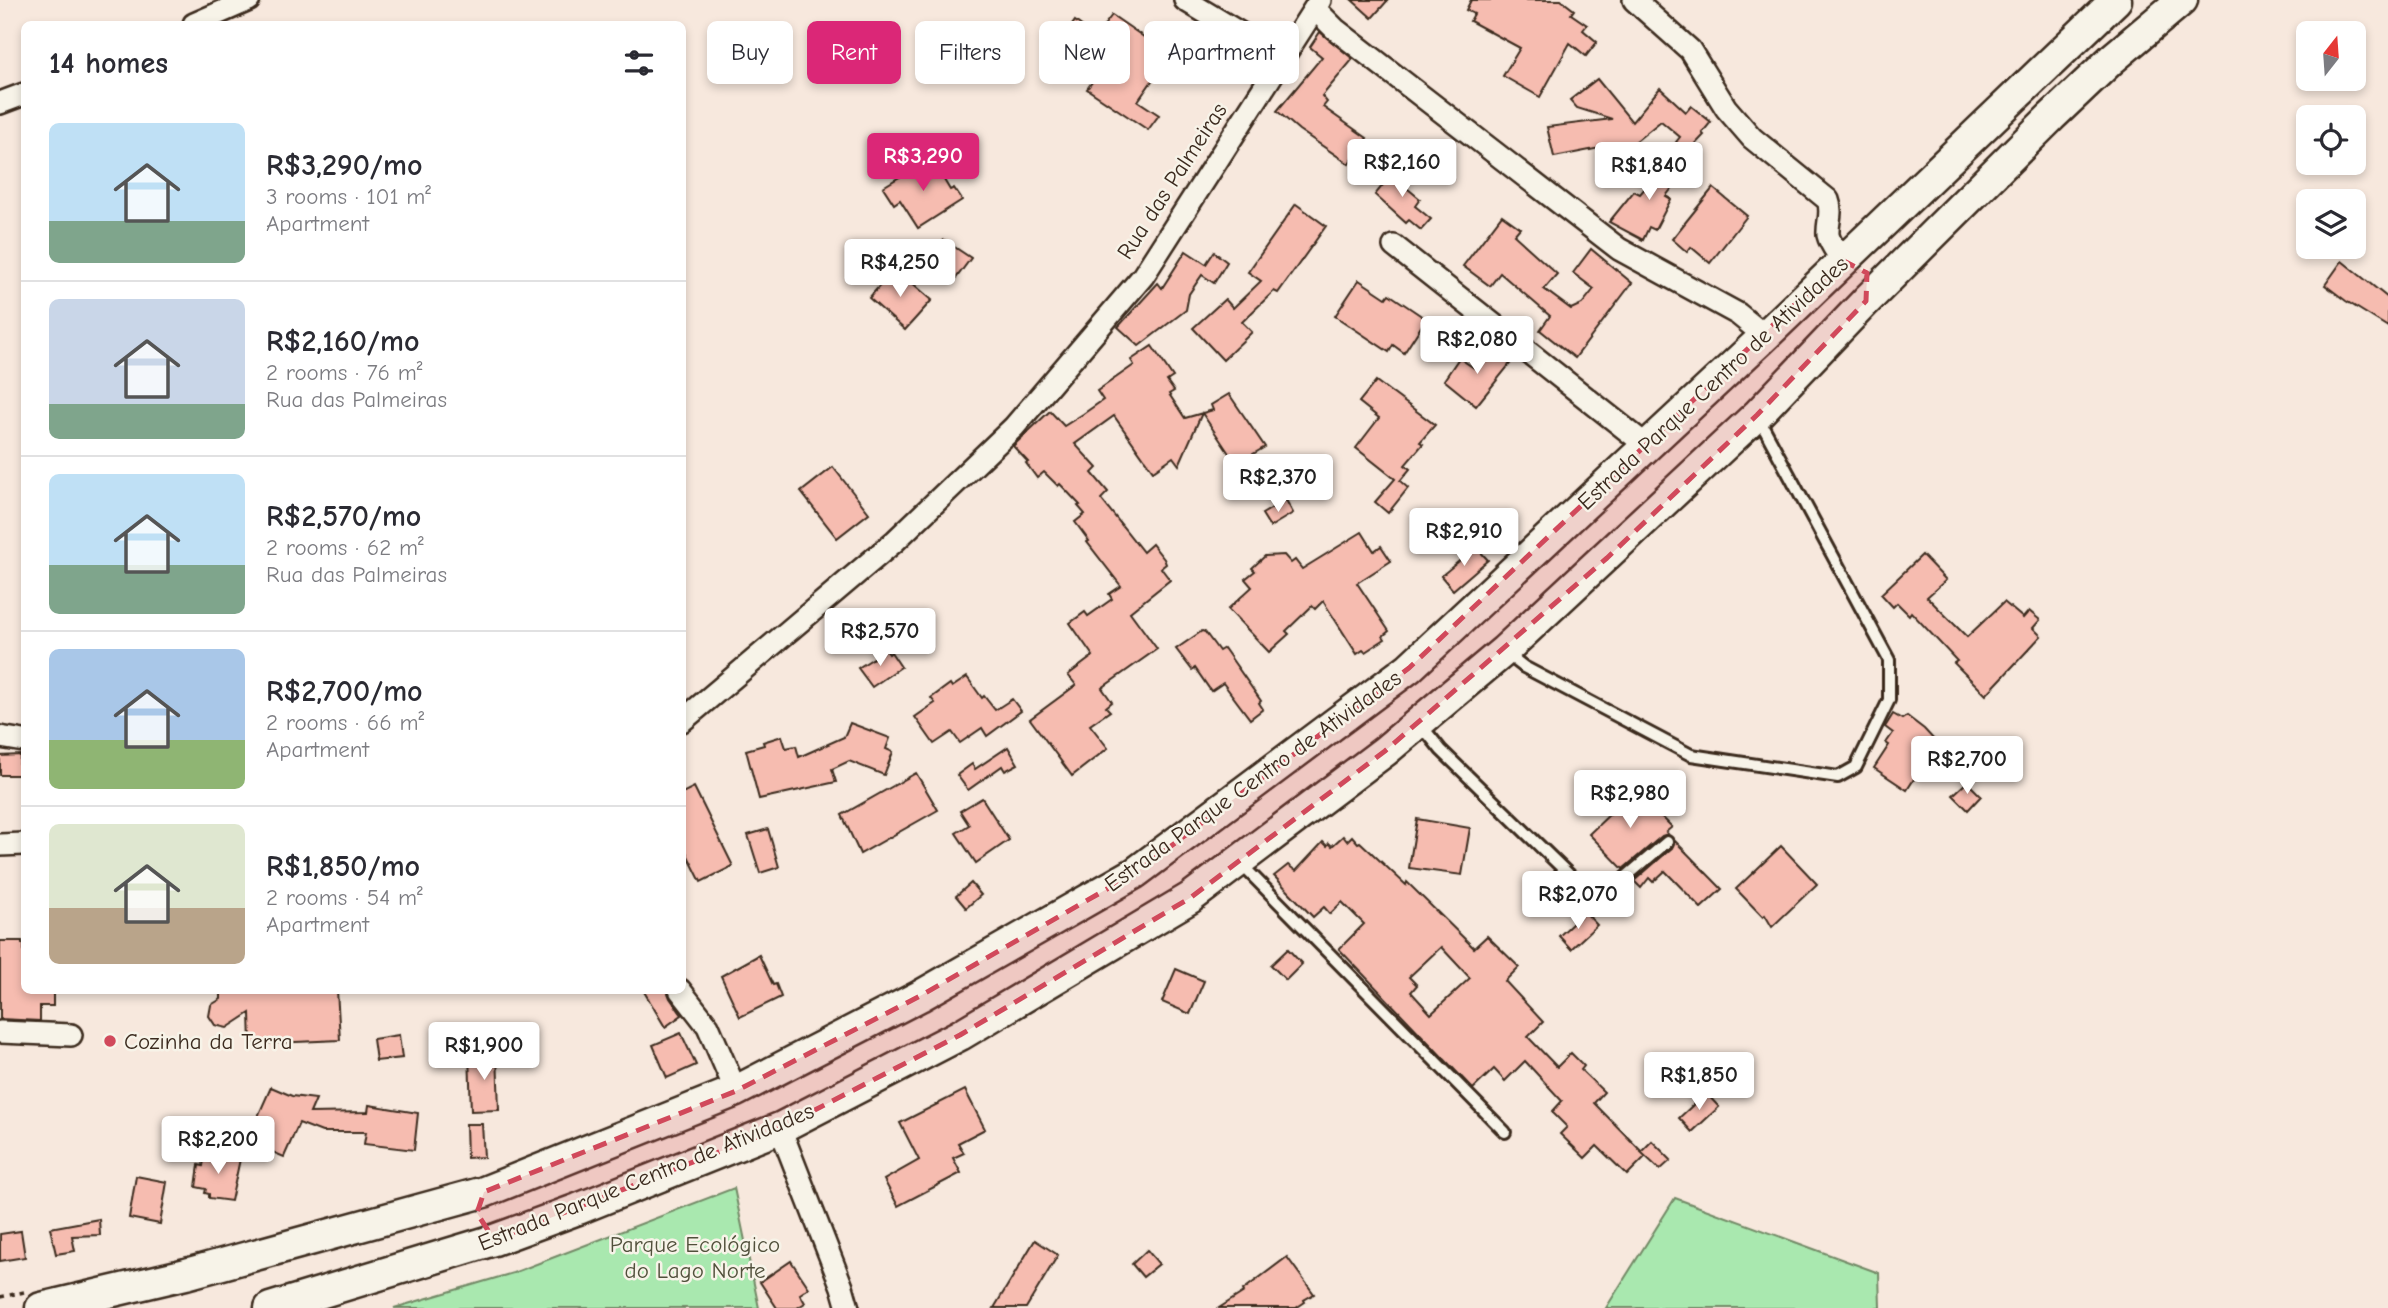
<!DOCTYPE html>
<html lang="en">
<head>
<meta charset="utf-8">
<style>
  body { margin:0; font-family:"Comic Neue",sans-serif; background:#f7f7f7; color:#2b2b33; height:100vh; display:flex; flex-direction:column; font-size:26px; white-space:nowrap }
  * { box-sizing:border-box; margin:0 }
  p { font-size:23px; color:#7c7c81 }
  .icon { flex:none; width:38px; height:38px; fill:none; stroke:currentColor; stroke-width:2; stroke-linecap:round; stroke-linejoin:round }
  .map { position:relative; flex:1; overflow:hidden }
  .sheet { position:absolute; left:21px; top:21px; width:665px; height:973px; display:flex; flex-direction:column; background:#fff; border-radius:10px; box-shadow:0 4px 10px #0003 }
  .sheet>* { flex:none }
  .banner { position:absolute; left:707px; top:21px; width:665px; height:63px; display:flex; gap:14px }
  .needle { width:46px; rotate:17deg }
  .buttons { position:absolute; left:2296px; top:21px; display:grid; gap:14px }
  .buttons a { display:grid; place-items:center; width:70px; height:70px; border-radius:10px; background:#fff; box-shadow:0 4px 10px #0003; font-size:35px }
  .price { position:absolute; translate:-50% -60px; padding:0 16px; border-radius:7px; background:#fff; color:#222; font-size:23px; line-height:46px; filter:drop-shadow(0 2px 4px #0008) }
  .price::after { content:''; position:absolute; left:50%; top:42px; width:21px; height:16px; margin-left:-10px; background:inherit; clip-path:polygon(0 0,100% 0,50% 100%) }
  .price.active { background:#db2777; color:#fff }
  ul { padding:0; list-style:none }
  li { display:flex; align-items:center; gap:21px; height:175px; padding:0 28px }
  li+li { border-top:2px solid #e1e1e2 }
  li span { display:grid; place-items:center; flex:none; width:196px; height:140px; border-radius:10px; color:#555 }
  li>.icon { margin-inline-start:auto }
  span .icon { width:84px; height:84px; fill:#fffc; stroke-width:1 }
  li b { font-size:30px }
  h2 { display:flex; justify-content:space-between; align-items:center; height:84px; padding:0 28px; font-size:30px }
  .chip { padding:0 24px; border-radius:10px; background:#fff; box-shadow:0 4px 10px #0003; font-size:24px; line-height:63px }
  .chip.active { background:#db2777; color:#fff }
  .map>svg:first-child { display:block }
</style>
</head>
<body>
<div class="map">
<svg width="2388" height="1308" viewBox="0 0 2388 1308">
  <rect width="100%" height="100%" fill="#f7e8dd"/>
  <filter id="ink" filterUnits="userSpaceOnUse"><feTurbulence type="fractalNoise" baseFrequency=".0143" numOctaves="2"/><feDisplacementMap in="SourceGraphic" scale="14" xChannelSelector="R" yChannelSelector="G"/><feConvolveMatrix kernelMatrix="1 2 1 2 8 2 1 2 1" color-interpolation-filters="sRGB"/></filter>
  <g filter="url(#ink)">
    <g fill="#a9e8af" stroke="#728966" stroke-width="2">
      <path d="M734,1188L759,1308H394L513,1273Z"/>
      <path d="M1675,1198L1879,1273L1880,1308H1606Z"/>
    </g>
    <g fill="#f6bcb0" stroke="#3b2a1e" stroke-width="2" fill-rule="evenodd">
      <path d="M1352,0H1388L1372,18Z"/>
      <path d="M1471,0H1561L1574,10L1571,14L1587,25L1583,30L1597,42L1586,56L1570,43L1540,97L1503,76L1520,48L1470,21L1474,14L1466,10Z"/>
      <path d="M1112,15L1170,55L1138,101L1159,115L1148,130L1087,89L1112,54L1093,40Z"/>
      <path d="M1075,21L1087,30L1074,48L1062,39Z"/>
      <path d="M1320,32L1353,59L1322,96L1327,102L1323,107L1367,138L1349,164L1299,130L1277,111L1322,57L1310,47Z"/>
      <path d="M1597,79L1632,122L1660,88L1686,112L1691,106L1711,122L1702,133L1704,135L1688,152L1676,142L1680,137L1661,121L1615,158L1605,147L1554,157L1547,127L1612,119L1577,108L1570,100Z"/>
      <path d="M1672,157L1687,169L1666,196L1671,199L1655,230L1649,227L1643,240L1609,222L1634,191L1640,194Z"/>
      <path d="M931,158L950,190L954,188L962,200L918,228L900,200L894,204L883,187Z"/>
      <path d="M1399,165L1410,175L1402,184L1420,199L1415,206L1431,219L1421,230L1409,220L1406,223L1375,195Z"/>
      <path d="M1713,188L1747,216L1710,263L1691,247L1687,252L1672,239Z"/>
      <path d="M1296,204L1326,226L1278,293L1274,291L1242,322L1252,332L1223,360L1193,328L1225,299L1233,308L1261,281L1248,272Z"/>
      <path d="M1502,215L1520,228L1514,235L1557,274L1544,289L1571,309L1582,304L1594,289L1573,273L1591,249L1632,283L1575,358L1540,330L1550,316L1500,273L1490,286L1463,266Z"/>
      <path d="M944,240L971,258L954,281L927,260Z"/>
      <path d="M1186,251L1206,264L1214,252L1227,262L1214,283L1202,275L1189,294L1186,310L1139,346L1118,327L1158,283L1162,288Z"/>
      <path d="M2342,261L2388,298V327L2346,301L2325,285Z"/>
      <path d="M895,268L932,300L905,330L869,298Z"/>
      <path d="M1359,280L1386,298L1389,294L1426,319L1404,353L1393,345L1389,352L1335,316Z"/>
      <path d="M1152,346L1173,377L1167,381L1174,391L1169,394L1185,418L1213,410L1211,405L1229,394L1265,447L1236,464L1202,413L1179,465L1173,457L1153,471L1114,416L1075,444L1097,468L1092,473L1108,492L1101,499L1143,552L1152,544L1164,559L1166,564L1161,568L1170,580L1130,612L1157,649L1102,688L1112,702L1106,707L1110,711L1090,725L1108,748L1072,776L1030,719L1076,685L1068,675L1093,656L1070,623L1085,612L1088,616L1112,599L1109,594L1121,586L1087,542L1089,541L1075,522L1085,514L1078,506L1080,505L1060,484L1058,486L1044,472L1037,478L1026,463L1028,462L1013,446L1050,411L1064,426L1083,414L1103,400L1097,391L1134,365L1131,360Z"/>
      <path d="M1490,348L1510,364L1476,406L1444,380L1459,358L1474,368Z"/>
      <path d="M1376,381L1435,425L1420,442L1423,444L1405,465L1410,469L1400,481L1408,488L1388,513L1375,502L1395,479L1356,448L1379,418L1359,402Z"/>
      <path d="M833,467L869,513L837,538L801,492Z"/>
      <path d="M1286,500L1293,513L1270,527L1262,514Z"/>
      <path d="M1362,532L1374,551L1381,546L1391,561L1357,583L1389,631L1383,636L1385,639L1365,652L1363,650L1357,654L1323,601L1315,609L1312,606L1286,631L1289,634L1269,652L1228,609L1252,587L1245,579L1255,571L1252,568L1265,556L1284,555L1291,563L1295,560L1302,569Z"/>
      <path d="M1476,547L1488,560L1453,590L1441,576Z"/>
      <path d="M1922,555L1946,580L1927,597L1967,637L2004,602L2023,618L2029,611L2040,620L2033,628L2041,636L1986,695L1954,663L1957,661L1911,612L1909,615L1897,603L1893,607L1881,594Z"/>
      <path d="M1202,631L1205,632L1219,651L1224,648L1261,701L1259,703L1263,709L1250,719L1223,683L1211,691L1195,668L1192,670L1176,649Z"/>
      <path d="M886,650L889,654L891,652L901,667L872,687L858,668Z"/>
      <path d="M967,677L982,698L984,696L995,710L1012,699L1021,711L987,736L982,728L960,743L952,732L934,744L915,717L935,703L931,698L950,684L952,687Z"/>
      <path d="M1893,714L1902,719L1907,716L1924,729L1937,743L1907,790L1874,768L1889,745L1886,743L1893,733L1885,727Z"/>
      <path d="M850,723L890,738L886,749L893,752L884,775L849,761L832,769L836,782L759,799L746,750L764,745L763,742L782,736L786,748L796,746L799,757L844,737Z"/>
      <path d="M1008,747L1018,764L1005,771L1002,766L968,790L957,775L972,764L975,769Z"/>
      <path d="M20,755L19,775H0V756Z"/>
      <path d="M916,773L938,810L860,854L842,815Z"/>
      <path d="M1967,782L1981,796L1968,810L1953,795Z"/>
      <path d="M694,787L733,866L701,882L682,844V793Z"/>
      <path d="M1635,790L1672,827L1666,832L1668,834L1662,836L1623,869L1589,834Z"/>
      <path d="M982,798L1009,840L976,863L956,833L969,825L960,811Z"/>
      <path d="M1417,819L1470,828L1462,875L1409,868Z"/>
      <path d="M768,829L779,867L760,873L748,835Z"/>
      <path d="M1343,836L1347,841L1352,836L1358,843L1360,842L1406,885L1407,882L1474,948L1487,936L1519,967L1505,981L1543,1022L1528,1037L1557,1067L1571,1053L1584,1066L1581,1070L1604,1092L1594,1103L1646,1156L1627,1175L1597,1146L1585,1158L1560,1134L1567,1127L1552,1112L1562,1101L1525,1061L1505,1081L1494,1069L1473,1089L1339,949L1364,924L1342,902L1330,914L1324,907L1313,917L1274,876L1288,865L1296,871L1323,842L1327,846L1329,843L1332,846ZM1441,947L1470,978L1431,1014L1411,992L1417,985L1409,977Z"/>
      <path d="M1675,841L1722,889L1701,908L1665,871L1653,882L1649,878L1641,888L1634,881L1672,848Z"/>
      <path d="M1781,846L1817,884L1772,927L1765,915L1763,917L1736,889Z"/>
      <path d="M971,883L981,895L966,908L956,896Z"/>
      <path d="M1585,912L1597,925L1571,949L1559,936Z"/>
      <path d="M0,941H22V944H24V990H53V1006H40V1021L0,1019Z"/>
      <path d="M1288,949L1302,964L1286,980L1271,965Z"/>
      <path d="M759,955L773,985L776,984L781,997L740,1017L721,976Z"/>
      <path d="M1176,969L1204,981L1190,1014L1162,1002Z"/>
      <path d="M221,990H337L340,1040L251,1044L250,1013L227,1028L215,1025L209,1016L211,1005L221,999Z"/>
      <path d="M643,990H667L670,998L682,1015L665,1027Z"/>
      <path d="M681,1033L696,1065L667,1078L653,1045Z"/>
      <path d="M399,1035L402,1058L376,1061L373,1039Z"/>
      <path d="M469,1054H497L499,1110L471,1111Z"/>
      <path d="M271,1087L292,1096L316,1099L310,1113L368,1112L369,1105L418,1113L414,1150L364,1144L366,1132H322L299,1123L284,1157L247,1141Z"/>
      <path d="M965,1090L985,1129L958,1143L964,1153L953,1158L961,1173L898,1206L884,1180L919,1160L900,1123Z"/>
      <path d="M1706,1093L1719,1107L1692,1132L1679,1118Z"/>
      <path d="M466,1124H482L484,1157L467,1158Z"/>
      <path d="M1652,1141L1671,1160L1660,1170L1641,1152Z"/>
      <path d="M205,1153L240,1159L231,1201L209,1198V1194L205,1193L206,1189L196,1187L199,1165L203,1166Z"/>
      <path d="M136,1176L167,1182L160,1224L129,1218Z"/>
      <path d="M99,1219L100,1235L72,1236L75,1251L56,1254L50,1228Z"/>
      <path d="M21,1231L25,1257L0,1261V1234Z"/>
      <path d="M1035,1240L1058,1255L1026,1308H994Z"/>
      <path d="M1147,1250L1159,1264L1143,1277L1132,1264Z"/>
      <path d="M1287,1257L1314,1294L1304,1300L1305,1302L1296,1308H1219L1244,1292L1243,1290Z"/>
      <path d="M791,1261L809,1288L800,1294L805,1303L797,1308H777L760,1282Z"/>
    </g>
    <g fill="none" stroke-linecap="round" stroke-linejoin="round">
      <g stroke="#3b2a1e" stroke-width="16">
        <g id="lane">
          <path d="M1506,653L1524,667L1691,755L1838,777L1856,767L1889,700V660L1758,417"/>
          <path d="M1421,725L1441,750L1588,893L1597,895L1607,893L1667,842"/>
          <path d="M1240,863L1505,1132"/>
        </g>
      </g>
      <g stroke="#3b2a1e" stroke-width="26">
        <g id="street">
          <path d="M1185,0L1283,59"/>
          <path d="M1634,0L1690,50L1726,108L1752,138L1828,200C1833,213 1827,222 1828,235C1830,244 1837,252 1842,260"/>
          <path d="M1315,9L1335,29L1619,249L1738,314L1765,336"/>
          <path d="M194,24L249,0"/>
          <path d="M0,103L24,94"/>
          <path d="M1394,246L1647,446"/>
          <path d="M682,721L895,541L1014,427L1143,276L1320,0"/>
          <path d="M0,737L24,741"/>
          <path d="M0,845L24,844"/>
          <path d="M680,990L708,1026L736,1091"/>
          <path d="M0,1032L71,1035"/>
          <path d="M780,1128L842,1287L848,1308"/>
        </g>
      </g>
      <g stroke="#3b2a1e" stroke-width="35">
        <g id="secondary">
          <path d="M41,1308L186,1274L484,1192L736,1091L920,996L1135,873L1409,668L1765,336L2116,0"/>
          <path d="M270,1308L494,1240L578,1209L780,1128L960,1035L1190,898L1385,751L1504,651L1757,415L1866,301L2051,117L2112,59L2182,0"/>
        </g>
      </g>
      <path stroke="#3b2a1e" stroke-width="3.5" stroke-dasharray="5 5" stroke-linecap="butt" d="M0,1297L24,1292"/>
      <use href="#lane" stroke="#f7f3e8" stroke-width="10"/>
      <use href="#street" stroke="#f7f3e8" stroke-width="21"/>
      <use href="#secondary" stroke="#f7f3e8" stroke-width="30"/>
    </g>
  </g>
  <path fill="#d1495b" fill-opacity="0.2" stroke="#d1495b" stroke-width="5" stroke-dasharray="14 9" stroke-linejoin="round" d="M1842,260L1867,273L1866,301L1757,415L1607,558L1385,751L1190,898L960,1035L780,1128L494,1240L477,1213L484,1192L736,1091L920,996L1135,873L1409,668Z"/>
  <circle fill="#d1495b" stroke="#f7f3e8" stroke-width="2.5" cx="110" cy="1041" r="7"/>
  <g text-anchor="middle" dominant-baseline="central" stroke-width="5" stroke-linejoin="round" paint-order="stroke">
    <g font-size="23" fill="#3b2a1e" stroke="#f7f3e8">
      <text transform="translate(1172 181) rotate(-57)">Rua das Palmeiras</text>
      <text transform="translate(1713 383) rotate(-43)">Estrada Parque Centro de Atividades</text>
      <text transform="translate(1253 781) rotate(-36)">Estrada Parque Centro de Atividades</text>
      <text transform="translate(646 1177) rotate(-22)">Estrada Parque Centro de Atividades</text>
    </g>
    <g font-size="23" fill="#3b2a1e" stroke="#f7f3e8" text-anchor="start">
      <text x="124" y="1041">Cozinha da Terra</text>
    </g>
    <g font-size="23" fill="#51503b" stroke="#f7f3e8">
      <text x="695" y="1244">Parque Ecológico<tspan x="695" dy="26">do Lago Norte</tspan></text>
    </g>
  </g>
</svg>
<div class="buttons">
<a><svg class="needle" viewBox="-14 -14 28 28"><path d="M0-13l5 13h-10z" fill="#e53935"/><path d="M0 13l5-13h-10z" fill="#7c7c81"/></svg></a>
<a><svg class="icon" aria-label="locate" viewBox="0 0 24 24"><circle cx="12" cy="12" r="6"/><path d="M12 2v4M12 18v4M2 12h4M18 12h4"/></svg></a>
<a><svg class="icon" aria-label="layers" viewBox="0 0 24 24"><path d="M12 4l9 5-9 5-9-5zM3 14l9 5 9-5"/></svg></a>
</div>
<b class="price active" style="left:923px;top:193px">R$3,290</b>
<b class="price" style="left:1402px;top:199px">R$2,160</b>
<b class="price" style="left:1649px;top:202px">R$1,840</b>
<b class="price" style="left:900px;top:299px">R$4,250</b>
<b class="price" style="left:1477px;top:376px">R$2,080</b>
<b class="price" style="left:1278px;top:514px">R$2,370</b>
<b class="price" style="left:1464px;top:568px">R$2,910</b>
<b class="price" style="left:880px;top:668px">R$2,570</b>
<b class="price" style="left:1967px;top:796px">R$2,700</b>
<b class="price" style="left:1630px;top:830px">R$2,980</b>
<b class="price" style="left:1578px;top:931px">R$2,070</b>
<b class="price" style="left:484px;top:1082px">R$1,900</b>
<b class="price" style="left:1699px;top:1112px">R$1,850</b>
<b class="price" style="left:218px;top:1176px">R$2,200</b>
<div class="banner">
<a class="chip">Buy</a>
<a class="chip active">Rent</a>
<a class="chip">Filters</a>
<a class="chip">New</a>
<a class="chip">Apartment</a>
</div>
<section class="sheet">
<h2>14 homes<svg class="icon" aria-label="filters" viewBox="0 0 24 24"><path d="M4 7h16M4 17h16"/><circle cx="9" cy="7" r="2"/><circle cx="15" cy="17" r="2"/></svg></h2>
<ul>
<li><span style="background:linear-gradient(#bfe0f5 70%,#7fa58c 0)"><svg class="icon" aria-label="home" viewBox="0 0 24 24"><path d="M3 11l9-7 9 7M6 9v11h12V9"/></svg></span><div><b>R$3,290/mo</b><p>3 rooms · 101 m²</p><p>Apartment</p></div></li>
<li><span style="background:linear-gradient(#c9d6e8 75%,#7fa58c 0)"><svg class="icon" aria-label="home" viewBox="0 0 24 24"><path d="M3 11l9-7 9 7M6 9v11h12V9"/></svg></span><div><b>R$2,160/mo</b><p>2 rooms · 76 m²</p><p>Rua das Palmeiras</p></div></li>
<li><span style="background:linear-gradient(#bfe0f5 65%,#7fa58c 0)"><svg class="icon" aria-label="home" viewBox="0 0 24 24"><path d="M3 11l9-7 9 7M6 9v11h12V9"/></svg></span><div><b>R$2,570/mo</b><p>2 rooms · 62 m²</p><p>Rua das Palmeiras</p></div></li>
<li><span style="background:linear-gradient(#a9c7e8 65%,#8fb573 0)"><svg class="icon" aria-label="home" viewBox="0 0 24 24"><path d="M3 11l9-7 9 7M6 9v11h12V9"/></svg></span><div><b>R$2,700/mo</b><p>2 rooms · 66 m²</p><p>Apartment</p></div></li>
<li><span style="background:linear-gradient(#dfe7d0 60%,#b9a48a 0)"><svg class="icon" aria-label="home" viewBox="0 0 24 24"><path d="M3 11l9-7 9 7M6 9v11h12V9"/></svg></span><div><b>R$1,850/mo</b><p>2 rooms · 54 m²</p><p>Apartment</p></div></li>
</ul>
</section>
</div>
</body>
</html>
